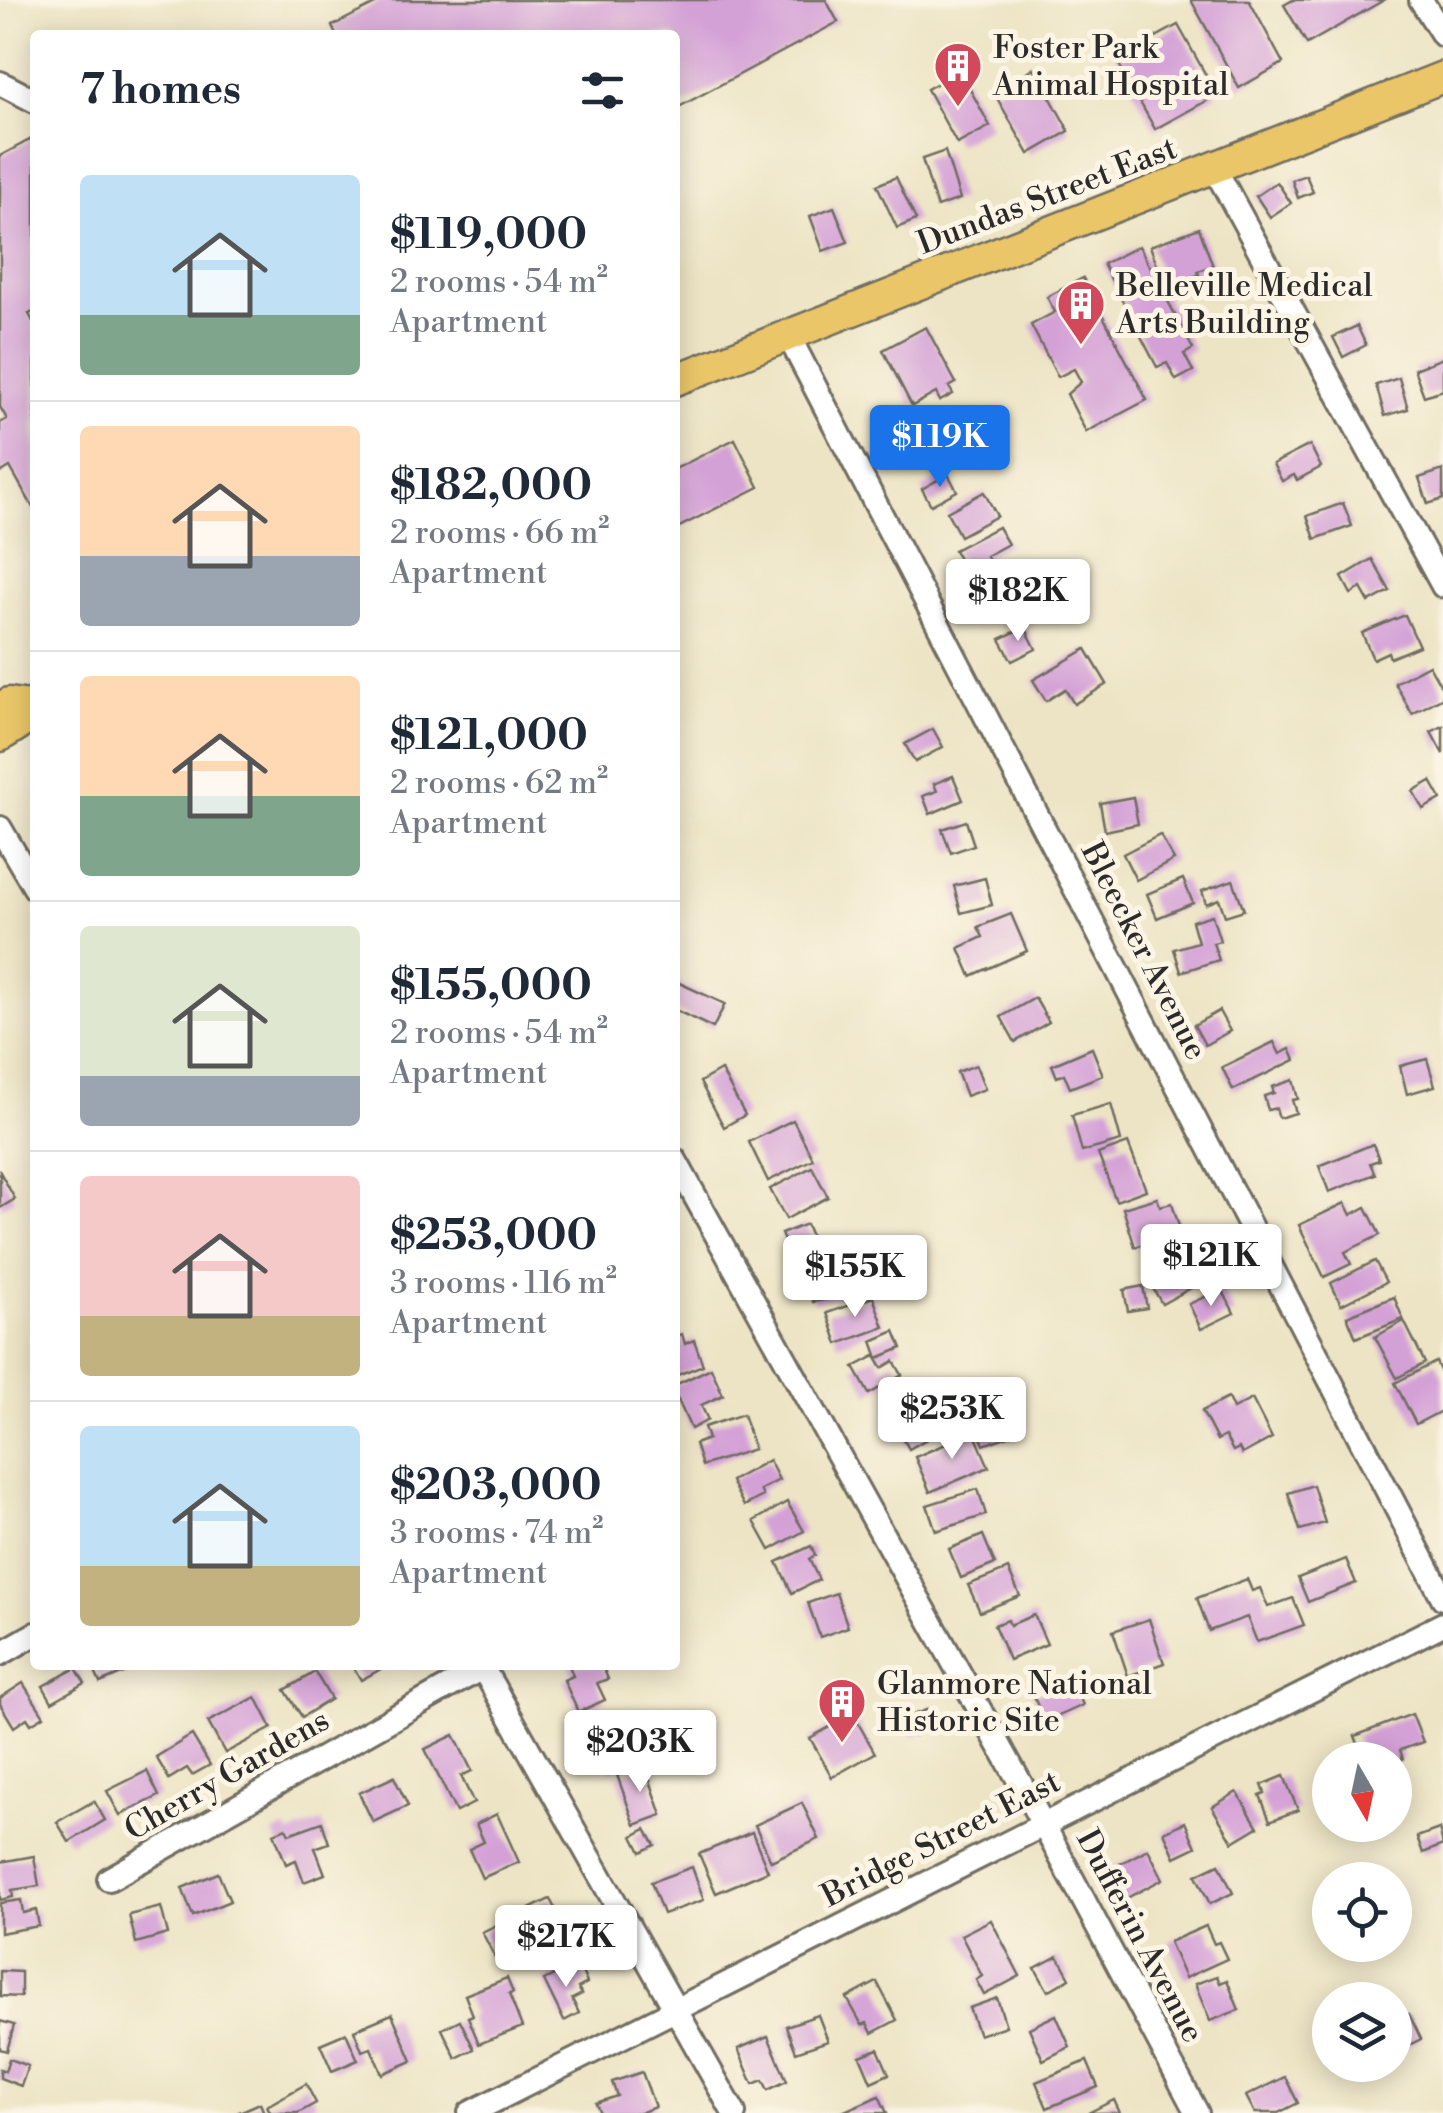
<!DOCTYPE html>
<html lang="en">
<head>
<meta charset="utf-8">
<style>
  body { margin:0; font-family:"Libre Bodoni",serif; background:#f6f6f7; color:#1f2937; height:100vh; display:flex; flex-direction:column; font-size:38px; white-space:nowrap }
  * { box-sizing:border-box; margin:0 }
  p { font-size:32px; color:#747a83 }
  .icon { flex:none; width:55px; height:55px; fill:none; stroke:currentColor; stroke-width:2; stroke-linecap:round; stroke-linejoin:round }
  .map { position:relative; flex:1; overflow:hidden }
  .panel { position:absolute; left:30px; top:30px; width:650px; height:1640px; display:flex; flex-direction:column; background:#fff; border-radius:10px; box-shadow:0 5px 25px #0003 }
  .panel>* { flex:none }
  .needle { width:65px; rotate:171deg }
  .fabs { position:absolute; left:1312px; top:1742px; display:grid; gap:20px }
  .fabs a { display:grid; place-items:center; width:100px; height:100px; border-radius:50%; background:#fff; box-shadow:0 5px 25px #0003; font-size:50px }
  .price { position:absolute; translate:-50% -85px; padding:0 22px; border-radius:10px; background:#fff; color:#222; font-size:32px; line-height:65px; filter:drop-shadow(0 2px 5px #0008) }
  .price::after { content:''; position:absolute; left:50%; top:60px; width:30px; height:22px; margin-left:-15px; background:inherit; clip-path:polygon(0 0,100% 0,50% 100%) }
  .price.current { background:#1a73e8; color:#fff }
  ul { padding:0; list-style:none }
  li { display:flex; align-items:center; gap:30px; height:250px; padding:0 50px }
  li+li { border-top:2px solid #e0e1e3 }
  li span { display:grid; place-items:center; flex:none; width:280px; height:200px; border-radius:10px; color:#555 }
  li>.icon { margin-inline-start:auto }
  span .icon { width:120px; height:120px; fill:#fffc; stroke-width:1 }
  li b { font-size:42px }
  h2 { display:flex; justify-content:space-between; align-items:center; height:120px; padding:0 50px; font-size:42px }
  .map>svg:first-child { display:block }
</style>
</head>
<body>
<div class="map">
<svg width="1443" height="2113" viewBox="0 0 1443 2113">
  <rect width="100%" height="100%" fill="#fcf5e5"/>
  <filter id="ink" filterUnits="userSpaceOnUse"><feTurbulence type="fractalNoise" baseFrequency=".01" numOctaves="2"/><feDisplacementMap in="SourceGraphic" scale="20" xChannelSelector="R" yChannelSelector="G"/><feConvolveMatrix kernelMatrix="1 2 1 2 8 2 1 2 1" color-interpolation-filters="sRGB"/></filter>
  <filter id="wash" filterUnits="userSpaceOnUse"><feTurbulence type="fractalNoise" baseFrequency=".0048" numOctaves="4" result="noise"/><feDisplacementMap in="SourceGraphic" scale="40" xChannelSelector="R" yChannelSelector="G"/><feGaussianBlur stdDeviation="2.25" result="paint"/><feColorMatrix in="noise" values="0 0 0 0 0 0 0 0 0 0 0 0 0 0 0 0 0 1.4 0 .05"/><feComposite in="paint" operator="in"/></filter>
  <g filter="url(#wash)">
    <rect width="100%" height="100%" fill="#ede4c5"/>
    <g id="blocks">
      <g fill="#d4a1d7">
        <path d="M383,0H826L838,22L675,109V35H336L332,26Z"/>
        <path d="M1191,0H1249L1283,63L1239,88Z"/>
        <path d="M1293,0H1384L1307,44L1284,5Z"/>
        <path d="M1178,25L1217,95L1155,129L1116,59Z"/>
        <path d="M1034,68L1069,131L1029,154L993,91Z"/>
        <path d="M960,71L990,126L957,144L927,89Z"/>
        <path d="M35,137V311L29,314L35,325V511L10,467L0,473V423L7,419L0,407V156Z"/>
        <path d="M945,151L960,199L937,207L922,159Z"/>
        <path d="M1306,175L1313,192L1298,198L1292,180Z"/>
        <path d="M896,177L916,220L897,228L877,185Z"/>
        <path d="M1277,182L1291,203L1270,217L1256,196Z"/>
        <path d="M834,207L848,242L823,251L810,216Z"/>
        <path d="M1199,228L1213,266L1198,271L1199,275L1164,284L1150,246Z"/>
        <path d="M1139,246L1193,349L1184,354L1193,371L1176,380L1167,363L1157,367L1103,264Z"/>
        <path d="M1083,278L1147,400L1086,432L1067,394L1081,382L1074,369L1058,377L1031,325L1055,312L1047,297Z"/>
        <path d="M1357,326L1366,345L1343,357L1333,337Z"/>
        <path d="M926,327L956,383L949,387L953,394L940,401L936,393L912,406L883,350Z"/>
        <path d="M1443,358V390L1424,396L1414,369Z"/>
        <path d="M1399,378L1408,409L1385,416L1376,385Z"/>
        <path d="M934,420L946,449L908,464L897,436Z"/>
        <path d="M735,439L759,487L675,529V469Z"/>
        <path d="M1310,445L1321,467L1297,480L1294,475L1282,481L1273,464Z"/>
        <path d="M1443,470V499L1428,504L1419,478Z"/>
        <path d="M948,474L957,491L931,505L922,489Z"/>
        <path d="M984,492L997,516L960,536L947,512Z"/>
        <path d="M1343,503L1352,526L1315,539L1307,516Z"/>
        <path d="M998,527L1008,544L986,556L999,578L976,590L954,550Z"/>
        <path d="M1372,559L1390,591L1369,602L1361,588L1351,594L1342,577Z"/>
        <path d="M1003,588L1012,614L987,622L978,596Z"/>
        <path d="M1405,615L1419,646L1390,658L1388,652L1373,659L1362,633Z"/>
        <path d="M1025,627L1036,649L1012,661L1000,639Z"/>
        <path d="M1086,649L1107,684L1074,704L1065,689L1046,701L1033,680Z"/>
        <path d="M1429,665L1443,690V697L1412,714L1395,683Z"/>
        <path d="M1443,726V754L1431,732Z"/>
        <path d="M933,729L943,747L915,762L905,744Z"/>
        <path d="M953,776L963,800L930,814L923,796L937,791L934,784Z"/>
        <path d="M1431,781L1441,799L1423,809L1413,791Z"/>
        <path d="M1133,797L1138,824L1105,831L1100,803Z"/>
        <path d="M966,821L974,845L951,853L942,829Z"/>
        <path d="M1160,835L1174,860L1136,880L1123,854Z"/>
        <path d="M985,878L992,905L961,913L954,886Z"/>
        <path d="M1183,879L1193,903L1157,918L1147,894Z"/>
        <path d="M1233,880L1244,910L1225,916L1219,899L1206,904L1202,891Z"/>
        <path d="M1011,914L1027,951L971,976L959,948L983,937L978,927Z"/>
        <path d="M1212,915L1220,941L1213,943L1219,960L1181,972L1174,949L1198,942L1192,921Z"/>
        <path d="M675,981L725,1004L713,1028L675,1010Z"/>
        <path d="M1035,998L1049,1022L1015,1042L1001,1017Z"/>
        <path d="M1219,1011L1230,1031L1205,1045L1194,1025Z"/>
        <path d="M1274,1042L1280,1054L1290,1049L1295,1060L1233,1090L1222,1067Z"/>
        <path d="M1092,1048L1103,1075L1070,1088L1064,1074L1057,1077L1052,1065Z"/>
        <path d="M1427,1059L1435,1086L1407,1094L1400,1066Z"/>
        <path d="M976,1065L985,1089L966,1096L957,1072Z"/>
        <path d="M721,1070L745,1115L724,1127L700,1082Z"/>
        <path d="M1293,1080L1298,1099L1292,1100L1296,1113L1279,1118L1276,1108L1268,1110L1264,1096L1274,1093L1272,1087Z"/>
        <path d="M1111,1104L1121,1141L1082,1152L1072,1115Z"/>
        <path d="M793,1120L813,1159L768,1181L749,1142Z"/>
        <path d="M1128,1143L1146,1190L1116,1201L1098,1154Z"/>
        <path d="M1373,1144L1379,1160L1370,1163L1375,1174L1329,1192L1319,1166Z"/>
        <path d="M812,1167L828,1197L786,1219L770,1189Z"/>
        <path d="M0,1172L15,1199L0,1208Z"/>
        <path d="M1157,1198L1160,1206L1172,1203L1181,1233L1135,1247L1123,1208Z"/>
        <path d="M1345,1203L1351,1215L1366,1207L1380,1235L1345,1252L1351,1264L1324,1277L1299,1225Z"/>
        <path d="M806,1224L817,1251L793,1261L781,1234Z"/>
        <path d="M1186,1240L1207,1279L1162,1304L1149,1281L1156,1278L1147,1260Z"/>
        <path d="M1375,1261L1386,1282L1341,1305L1331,1283Z"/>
        <path d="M830,1264L837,1297L813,1302L807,1268Z"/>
        <path d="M1143,1286L1147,1308L1128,1311L1124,1290Z"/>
        <path d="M1222,1289L1234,1313L1201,1329L1189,1304Z"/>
        <path d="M873,1297L884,1327L838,1344L827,1313Z"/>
        <path d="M1394,1297L1403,1319L1356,1338L1347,1316Z"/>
        <path d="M1404,1321L1425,1363L1397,1378L1375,1337Z"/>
        <path d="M895,1331L902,1348L878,1358L872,1341Z"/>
        <path d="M682,1334L685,1344L694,1340L703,1365L675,1376V1336Z"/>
        <path d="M875,1356L882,1368L894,1361L902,1375L869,1394L854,1367Z"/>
        <path d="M1436,1362L1443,1377V1410L1416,1424L1395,1383Z"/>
        <path d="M711,1368L723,1395L701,1405L708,1420L691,1429L675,1393V1385Z"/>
        <path d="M945,1385L963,1418L909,1449L891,1416Z"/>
        <path d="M996,1396L1011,1435L984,1445L969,1407Z"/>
        <path d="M1228,1398L1233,1409L1252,1399L1272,1438L1242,1454L1239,1448L1233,1451L1225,1436L1217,1440L1202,1411Z"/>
        <path d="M743,1414L754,1449L702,1466L695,1444L708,1439L704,1427Z"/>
        <path d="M974,1432L989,1467L930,1492L915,1457Z"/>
        <path d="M769,1460L779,1480L760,1490L763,1496L744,1506L731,1481Z"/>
        <path d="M1313,1485L1325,1523L1300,1530L1288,1493Z"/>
        <path d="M978,1489L986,1515L936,1531L927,1505Z"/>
        <path d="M787,1502L804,1531L770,1550L754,1521Z"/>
        <path d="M983,1535L995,1564L961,1578L949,1549Z"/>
        <path d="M811,1546L815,1555L809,1559L819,1580L792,1593L777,1562Z"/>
        <path d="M1346,1559L1356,1583L1308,1602L1298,1578Z"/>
        <path d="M1008,1569L1020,1596L980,1612L968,1585Z"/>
        <path d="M1247,1579L1252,1591L1260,1588L1268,1607L1293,1598L1304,1625L1257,1642L1247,1617L1209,1631L1197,1598Z"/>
        <path d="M836,1593L848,1627L820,1637L808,1603Z"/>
        <path d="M1034,1615L1047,1644L1009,1660L994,1625L1008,1620L1010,1625Z"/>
        <path d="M1149,1619L1164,1663L1128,1676L1113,1631Z"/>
        <path d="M92,1665H123L126,1672L100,1683Z"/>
        <path d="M352,1665H388L361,1680Z"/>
        <path d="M569,1665H602L608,1679L597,1683L605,1700L578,1712L564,1680L573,1676Z"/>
        <path d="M76,1668L85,1683L52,1702L43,1686Z"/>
        <path d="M315,1672L331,1699L302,1717L285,1690Z"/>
        <path d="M1071,1679L1083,1705L1045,1722L1033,1695Z"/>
        <path d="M23,1683L44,1716L31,1724L27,1718L14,1727L0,1704V1698Z"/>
        <path d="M256,1697L272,1728L225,1753L208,1722Z"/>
        <path d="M931,1708L938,1726L913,1736L905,1718Z"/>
        <path d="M623,1713L629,1725L643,1717L651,1733L623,1746L630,1760L611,1770L591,1729Z"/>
        <path d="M853,1714L875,1753L832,1777L810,1738Z"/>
        <path d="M1412,1714L1423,1742L1400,1750L1403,1759L1395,1762L1364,1760L1355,1736Z"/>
        <path d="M192,1735L210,1765L192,1775L187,1768L169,1779L156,1757Z"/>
        <path d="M454,1735L472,1771L461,1776L474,1803L456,1812L425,1749Z"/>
        <path d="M645,1766L662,1815L635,1825L617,1775Z"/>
        <path d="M147,1771L159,1796L120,1815L107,1791Z"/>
        <path d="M1284,1776L1298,1810L1270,1821L1260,1795L1265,1793L1262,1785Z"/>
        <path d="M394,1777L408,1806L373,1822L359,1793Z"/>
        <path d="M1237,1792L1258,1827L1233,1842L1212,1807Z"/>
        <path d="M94,1801L105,1820L69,1842L57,1822Z"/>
        <path d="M802,1803L819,1839L771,1861L755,1825Z"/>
        <path d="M497,1814L519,1862L482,1878L469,1849L484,1842L476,1824Z"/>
        <path d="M322,1822L329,1843L315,1848L325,1874L304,1882L296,1860L286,1864L274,1833L286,1828L289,1834Z"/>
        <path d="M1185,1822L1196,1847L1175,1857L1164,1832Z"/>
        <path d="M646,1829L655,1845L641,1852L633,1836Z"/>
        <path d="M1439,1829L1443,1845L1423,1853L1417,1837Z"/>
        <path d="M752,1832L768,1871L716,1893L699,1854Z"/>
        <path d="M1148,1849L1163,1879L1119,1902L1103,1873Z"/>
        <path d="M34,1856L39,1886L12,1890L13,1897L0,1900V1862Z"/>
        <path d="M1219,1864L1233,1893L1210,1904L1196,1875Z"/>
        <path d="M692,1867L704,1900L663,1914L651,1882Z"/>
        <path d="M218,1873L230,1901L193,1916L182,1888Z"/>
        <path d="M550,1899L565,1928L497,1961L482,1932Z"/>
        <path d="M21,1900L23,1913L36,1910L39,1926L0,1933V1903Z"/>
        <path d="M161,1907L168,1934L136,1943L129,1915Z"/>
        <path d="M991,1920L1020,1976L984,1995L976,1980L982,1976L961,1935Z"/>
        <path d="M1206,1926L1214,1944L1219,1942L1227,1959L1185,1978L1169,1942Z"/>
        <path d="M1058,1956L1070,1978L1048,1991L1035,1968Z"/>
        <path d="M578,1963L587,1983L578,1988L582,1994L572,1999L579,2013L564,2021L544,1980Z"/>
        <path d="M0,1971L21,1972V1997L0,1996Z"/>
        <path d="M1217,1976L1220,1983L1227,1980L1239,2010L1210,2021L1195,1984Z"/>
        <path d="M507,1978L513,1993L509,1994L522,2027L479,2044L468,2017L473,2015L465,1995Z"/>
        <path d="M877,1982L897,2020L872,2033L867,2023L862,2025L847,1998Z"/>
        <path d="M997,1998L1006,2026L979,2035L969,2008Z"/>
        <path d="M392,2014L412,2061L382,2074L371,2048L362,2051L354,2030Z"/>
        <path d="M1409,2014L1421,2039L1395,2052V2021Z"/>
        <path d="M818,2015L828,2041L796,2052L786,2026Z"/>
        <path d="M1056,2015L1070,2047L1043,2060L1029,2028Z"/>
        <path d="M460,2020L474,2049L456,2058L442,2029Z"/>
        <path d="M0,2021L14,2025L7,2051L0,2049Z"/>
        <path d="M346,2033L358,2060L332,2071L320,2044Z"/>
        <path d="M768,2036L787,2081L768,2090L763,2080L753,2084L738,2049Z"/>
        <path d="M878,2049L889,2074L871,2082L860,2056Z"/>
        <path d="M9,2059L28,2066L21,2086L0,2078V2069L5,2071Z"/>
        <path d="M1087,2061L1098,2087L1047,2108L1036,2082Z"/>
        <path d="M642,2072L655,2107L640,2113H600L596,2103L617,2096L612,2082Z"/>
        <path d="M1285,2077L1298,2103L1278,2113H1255L1246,2096Z"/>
        <path d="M306,2084L316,2103L298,2113H271L267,2106Z"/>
        <path d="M879,2096L887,2113H840Z"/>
        <path d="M1114,2100L1120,2113H1088Z"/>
        <path d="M260,2103L264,2113H237Z"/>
      </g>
    </g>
  </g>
  <g filter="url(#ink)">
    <use href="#blocks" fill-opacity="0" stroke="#6f6c61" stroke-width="2.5"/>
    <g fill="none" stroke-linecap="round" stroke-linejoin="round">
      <g stroke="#6f6c61" stroke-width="28">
        <g id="minor">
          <path d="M1421,0L1443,35"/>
          <path d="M0,83L35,101"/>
          <path d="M1215,169L1443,586"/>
          <path d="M787,333L1443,1598"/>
          <path d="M0,828L35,888"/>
          <path d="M675,1160L1043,1824L1197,2113"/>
          <path d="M0,1654L35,1634"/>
          <path d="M481,1665L734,2113"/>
          <path d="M109,1879L482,1668"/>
          <path d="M470,2113L1443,1624"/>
        </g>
      </g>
      <g stroke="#6f6c61" stroke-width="35">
        <g id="major">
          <path d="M675,380L1443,77"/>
          <path d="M0,708L9,703L29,706"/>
          <path d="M0,736L21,723L29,706L35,703"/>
        </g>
      </g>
      <use href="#minor" stroke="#fff" stroke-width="22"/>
      <use href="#major" stroke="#eac669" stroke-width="30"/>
    </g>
  </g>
  <defs>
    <g id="building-pin" transform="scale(2.5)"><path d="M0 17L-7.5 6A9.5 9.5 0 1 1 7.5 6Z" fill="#d1495b" stroke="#fcf5e5"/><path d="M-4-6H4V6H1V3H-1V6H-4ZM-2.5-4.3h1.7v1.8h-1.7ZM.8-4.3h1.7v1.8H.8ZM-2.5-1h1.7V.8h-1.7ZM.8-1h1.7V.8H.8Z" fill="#fff"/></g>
  </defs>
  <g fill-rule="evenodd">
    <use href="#building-pin" x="958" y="66"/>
    <use href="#building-pin" x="1081" y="304"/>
    <use href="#building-pin" x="842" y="1702"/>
  </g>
  <g text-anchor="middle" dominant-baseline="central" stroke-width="10" stroke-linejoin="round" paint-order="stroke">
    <g font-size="32" fill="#2b2b2b" stroke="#fcf5e5" text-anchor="start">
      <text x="993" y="48">Foster Park<tspan x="993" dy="37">Animal Hospital</tspan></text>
      <text x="1116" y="286">Belleville Medical<tspan x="1116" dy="37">Arts Building</tspan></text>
      <text x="877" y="1684">Glanmore National<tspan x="877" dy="37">Historic Site</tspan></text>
    </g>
    <g font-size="32" fill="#2b2b2b" stroke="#fcf5e5">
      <text transform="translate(1047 196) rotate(-21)">Dundas Street East</text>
      <text transform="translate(1144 951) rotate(63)">Bleecker Avenue</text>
      <text transform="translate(227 1775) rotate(-30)">Cherry Gardens</text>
      <text transform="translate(941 1839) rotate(-27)">Bridge Street East</text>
      <text transform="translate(1140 1936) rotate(62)">Dufferin Avenue</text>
    </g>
  </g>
</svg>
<div class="fabs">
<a><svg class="needle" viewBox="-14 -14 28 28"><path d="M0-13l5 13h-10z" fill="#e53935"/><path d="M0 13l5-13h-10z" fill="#747a83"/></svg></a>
<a><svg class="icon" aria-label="locate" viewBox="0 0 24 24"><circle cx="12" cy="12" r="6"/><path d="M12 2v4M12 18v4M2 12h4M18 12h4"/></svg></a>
<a><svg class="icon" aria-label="layers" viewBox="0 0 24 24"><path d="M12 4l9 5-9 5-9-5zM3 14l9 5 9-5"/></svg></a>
</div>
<b class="price current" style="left:940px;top:490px">$119K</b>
<b class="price" style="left:1018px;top:644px">$182K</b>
<b class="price" style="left:1211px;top:1309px">$121K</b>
<b class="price" style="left:855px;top:1320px">$155K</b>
<b class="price" style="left:952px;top:1462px">$253K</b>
<b class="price" style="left:640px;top:1795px">$203K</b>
<b class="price" style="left:566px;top:1990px">$217K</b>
<section class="panel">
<h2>7 homes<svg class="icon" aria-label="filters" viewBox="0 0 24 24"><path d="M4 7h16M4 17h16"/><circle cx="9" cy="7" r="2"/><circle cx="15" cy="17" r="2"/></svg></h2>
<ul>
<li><span style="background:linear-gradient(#bfe0f5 70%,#7fa58c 0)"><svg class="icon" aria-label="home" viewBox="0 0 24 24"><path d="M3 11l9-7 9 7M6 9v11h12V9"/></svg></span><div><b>$119,000</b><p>2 rooms · 54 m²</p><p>Apartment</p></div></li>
<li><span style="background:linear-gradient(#ffd9b3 65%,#9aa5b1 0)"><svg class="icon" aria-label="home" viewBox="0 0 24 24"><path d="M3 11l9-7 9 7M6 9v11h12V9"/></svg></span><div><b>$182,000</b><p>2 rooms · 66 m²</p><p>Apartment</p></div></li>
<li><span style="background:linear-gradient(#ffd9b3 60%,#7fa58c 0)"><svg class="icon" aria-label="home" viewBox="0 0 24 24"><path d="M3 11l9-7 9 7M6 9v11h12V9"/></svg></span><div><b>$121,000</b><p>2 rooms · 62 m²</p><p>Apartment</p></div></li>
<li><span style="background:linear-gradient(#dfe7d0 75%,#9aa5b1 0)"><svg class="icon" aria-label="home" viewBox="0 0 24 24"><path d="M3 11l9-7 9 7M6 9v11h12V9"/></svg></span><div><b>$155,000</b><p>2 rooms · 54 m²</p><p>Apartment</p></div></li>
<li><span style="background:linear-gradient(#f6c9c9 70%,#c2b280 0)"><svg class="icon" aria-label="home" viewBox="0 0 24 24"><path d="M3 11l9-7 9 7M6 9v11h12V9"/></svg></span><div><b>$253,000</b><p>3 rooms · 116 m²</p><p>Apartment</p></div></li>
<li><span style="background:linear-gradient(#bfe0f5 70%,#c2b280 0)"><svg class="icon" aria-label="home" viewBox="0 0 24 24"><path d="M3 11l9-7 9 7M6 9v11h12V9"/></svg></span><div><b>$203,000</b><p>3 rooms · 74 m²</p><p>Apartment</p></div></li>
</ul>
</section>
</div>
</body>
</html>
